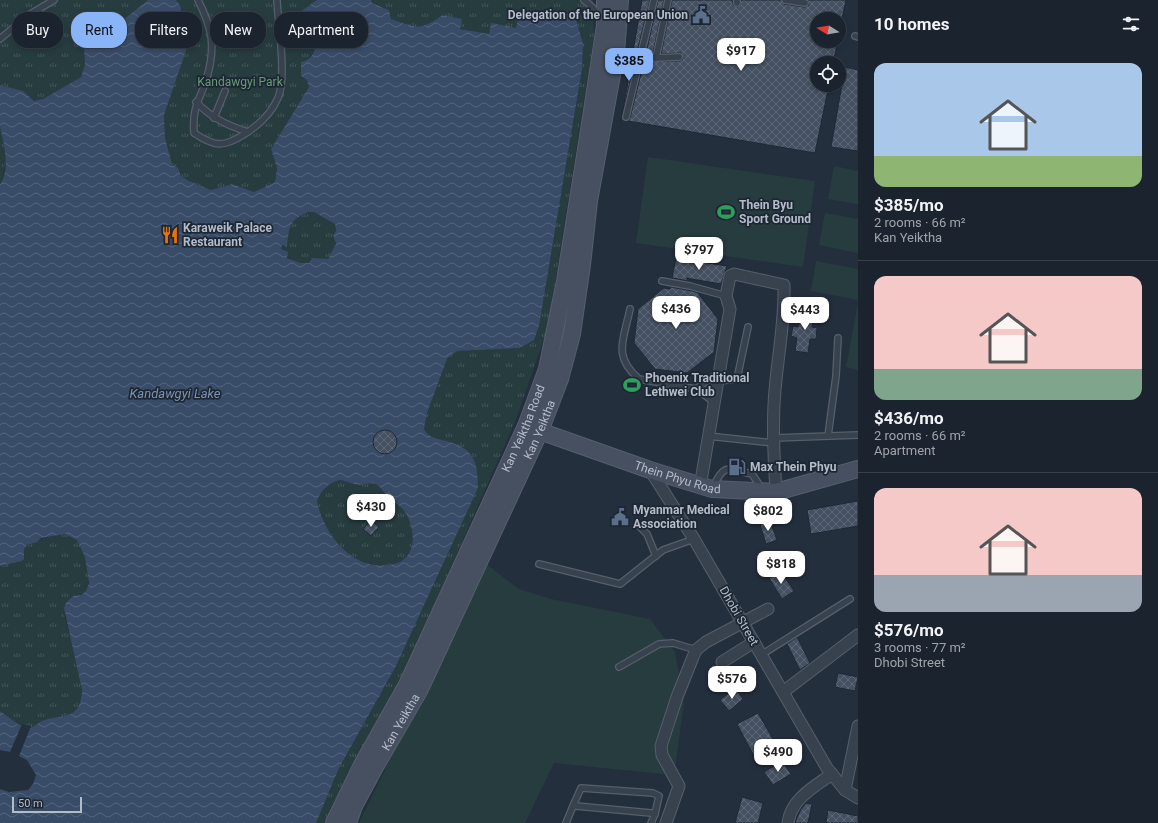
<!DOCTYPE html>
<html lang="en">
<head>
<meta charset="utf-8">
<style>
  body { margin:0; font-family:Roboto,sans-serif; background:#282f3a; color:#f1f3f6; height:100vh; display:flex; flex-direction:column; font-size:15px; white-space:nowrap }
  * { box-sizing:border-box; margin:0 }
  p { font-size:13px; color:#a0a4aa }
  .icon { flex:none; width:22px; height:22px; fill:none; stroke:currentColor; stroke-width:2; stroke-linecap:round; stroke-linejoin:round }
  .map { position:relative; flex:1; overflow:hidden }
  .side { display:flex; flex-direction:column; background:#1b232e; width:300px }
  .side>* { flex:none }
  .banner { position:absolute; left:12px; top:12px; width:380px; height:36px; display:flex; gap:8px }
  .needle { width:26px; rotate:281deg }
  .tools { position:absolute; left:810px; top:12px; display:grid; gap:8px }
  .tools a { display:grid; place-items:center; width:36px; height:36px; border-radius:50%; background:#1b232e; box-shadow:0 2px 6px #0003,0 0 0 1px #39404a; font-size:20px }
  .scale { position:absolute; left:12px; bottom:10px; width:70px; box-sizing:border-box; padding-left:4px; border:2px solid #b4bcc9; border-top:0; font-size:11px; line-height:14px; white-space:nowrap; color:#b4bcc9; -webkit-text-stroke:3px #1d2633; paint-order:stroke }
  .price { position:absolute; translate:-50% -34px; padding:0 9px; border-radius:8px; background:#fff; color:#222; font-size:13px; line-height:26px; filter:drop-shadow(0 1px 2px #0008) }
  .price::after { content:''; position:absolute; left:50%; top:24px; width:12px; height:9px; margin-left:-6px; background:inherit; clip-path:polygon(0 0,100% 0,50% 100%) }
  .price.active { background:#8ab4f8; color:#111 }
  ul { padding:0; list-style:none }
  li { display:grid; align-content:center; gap:8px; height:212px; padding:0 16px }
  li+li { border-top:1px solid #39404a }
  li span { display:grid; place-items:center; height:124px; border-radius:12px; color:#555 }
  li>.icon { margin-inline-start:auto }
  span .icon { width:72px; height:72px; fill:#fffc; stroke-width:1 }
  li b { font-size:17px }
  h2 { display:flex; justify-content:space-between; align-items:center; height:48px; padding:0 16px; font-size:17px }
  .tag { padding:0 14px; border-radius:16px; background:#1b232e; box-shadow:0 2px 6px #0003,0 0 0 1px #39404a; font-size:14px; line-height:36px }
  .tag.active { background:#8ab4f8; color:#111 }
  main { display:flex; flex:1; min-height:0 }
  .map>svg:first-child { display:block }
</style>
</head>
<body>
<main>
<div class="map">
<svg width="858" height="823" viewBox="0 0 858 823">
  <defs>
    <pattern id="park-tufts" width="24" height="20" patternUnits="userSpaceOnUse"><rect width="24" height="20" fill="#263c3f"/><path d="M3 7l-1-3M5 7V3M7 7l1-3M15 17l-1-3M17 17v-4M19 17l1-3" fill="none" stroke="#435659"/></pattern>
    <pattern id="water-waves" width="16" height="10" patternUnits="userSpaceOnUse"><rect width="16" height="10" fill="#394c67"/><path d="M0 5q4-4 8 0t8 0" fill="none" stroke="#53647b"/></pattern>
    <pattern id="building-cross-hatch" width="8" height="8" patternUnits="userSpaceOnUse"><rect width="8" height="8" fill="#455162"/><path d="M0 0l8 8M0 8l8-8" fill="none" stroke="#5d6877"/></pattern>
  </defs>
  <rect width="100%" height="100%" fill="#242f3e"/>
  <g fill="#263c3f">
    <path d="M648,157L815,181L803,267L636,243Z"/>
    <path d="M834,166L858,171V204L828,199Z"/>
    <path d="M825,213L858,219V253L819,245Z"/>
    <path d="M816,261L858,269V300L811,291Z"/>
    <path d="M858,303V370L846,367Z"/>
    <path d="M486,564L519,589L551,599L650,619L675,652L684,702L674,775L554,763L525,823H359Z"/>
  </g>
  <g fill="url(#park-tufts)">
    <path d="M0,0H148L123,20L90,39L84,49L85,65L81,77L43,99L34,101L23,91L0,85Z"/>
    <path d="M176,0H317L297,15L298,26L316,46L313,56L302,66L301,76L307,80L309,87L271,149L277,168L275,182L254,192L232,184L211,190L189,181L181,176L178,168L172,164L165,138L164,115L189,42L180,5Z"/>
    <path d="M371,0H593L594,37L548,327L515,422L405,671L329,823H316L339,768L396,666L478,488C477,479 476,468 473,460C466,438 434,446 424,429L427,413L447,359L452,353L458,351L520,348L534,340L539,326L582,69L583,42L575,16L560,14L532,21L518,19L516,28L489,34L460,29L442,15C420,32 415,27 391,19L389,10L372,3Z"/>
    <path d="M0,127C5,139 8,173 0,184Z"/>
    <path d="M308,212H314L335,224L336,231L333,235L336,244L328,260C317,257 318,260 309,263C297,266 287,257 280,249L282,245L287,246C289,227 289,220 308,212Z"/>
    <path d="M340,480C347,481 354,485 361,485C366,484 370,482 376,484C381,487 384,493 388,497C393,502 400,505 404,511C414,524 417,548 404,559C399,564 393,564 387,565C351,570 323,532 317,501C321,490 329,483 340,480Z"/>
    <path d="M58,534C64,534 71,535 76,539C87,549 92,578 86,591L77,596L64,614C69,634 93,697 75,711C65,720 50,717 38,723C35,725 33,727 30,728L18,724L0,711V566L22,561L24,559C25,556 24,552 24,549C26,543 51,536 58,534Z"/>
  </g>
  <path fill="url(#water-waves)" fill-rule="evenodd" d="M148,0H176L180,5L189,42L164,115L165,138L172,164L178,168L181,176L189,181L211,190L232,184L254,192L275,182L277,168L271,149L309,87L307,80L301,76V62C310,60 313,56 316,46L298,26L297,14L317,0H371L372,3L389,10L391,19C415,27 420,32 442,15L462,19L460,29L489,34L491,23L516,28L518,19L532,21C544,12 561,11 575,16L583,43L582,69L539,326L534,340L520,348L458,351L452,354L447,359L427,413L424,429C428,436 434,438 442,440C472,447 478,458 478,488L396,666L339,768L316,823H0V711L18,724L30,728C35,726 39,722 44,720C66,714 80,720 82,690L64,608L66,603L73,596L81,595L86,591L89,583L85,557L77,540L65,534L41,538L37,542L27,545L24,549V559L22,561L0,566V184C11,169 3,142 0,126C0,113 0,98 0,85L23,91L34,101L43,99L81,77L85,65L84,49L90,39L123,20ZM308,212H314L335,224L336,231L333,235L336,244L328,259L312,258L309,263H300L287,258L288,252L281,249L282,245L287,247C289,227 289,220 308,212ZM340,480C347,481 354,485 361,485C366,484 370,482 376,484C381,487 384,493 388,497C393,502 400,505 404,511C414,524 417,548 404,559C399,564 393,564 387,565C351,570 323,532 317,501C321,490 329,483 340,480Z"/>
  <path fill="#242f3e" d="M22,724L31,726L19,756L27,760L36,775L33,784L28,790L9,792L0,789V750L10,752Z"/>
  <g fill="url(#building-cross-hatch)" stroke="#1f2835">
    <path d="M642,0H650L637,52L633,51Z"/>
    <path d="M658,0H664L653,53H646Z"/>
    <path d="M672,0H733V5L737,7L740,5L741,0H781L784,4L805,7L809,5L808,0H846L842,19H817V41H838L833,63H817V85H829L815,153L628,121L630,118L644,61H679L683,59L681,53L661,54Z"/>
    <path d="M632,60H635L622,116L623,120H621Z"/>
    <path d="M845,67L858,70V151L831,147Z"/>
    <path d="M676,258L727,266L721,284L686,278L689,281L672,278Z"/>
    <path d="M671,287L697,292L718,319L714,352L687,373L655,369L634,343L638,309L664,288L670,289Z"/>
    <path d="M801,309L814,310L812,327L817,328L816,339H810L808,353L795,351L797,338L791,336L793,326L798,327Z"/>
    <circle cx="385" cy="442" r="12"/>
    <path d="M858,501V526L811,534L807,510Z"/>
    <path d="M371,520L379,527L371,536L363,529Z"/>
    <path d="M770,521L777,540L766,544L760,524Z"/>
    <path d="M780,570L794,591L782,599L769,578Z"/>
    <path d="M797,637L810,663L800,670L787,644Z"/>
    <path d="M838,673L858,677L855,691L835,687Z"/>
    <path d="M735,688L743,699L729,711L720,700Z"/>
    <path d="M758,713L777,746L755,758L737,724Z"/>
    <path d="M782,761L791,774L773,785L764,772Z"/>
    <path d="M742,797L763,803L758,823H735Z"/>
    <path d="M806,803L812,804L808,823H795L800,811Z"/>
    <path d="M828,810L858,816V823H826Z"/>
  </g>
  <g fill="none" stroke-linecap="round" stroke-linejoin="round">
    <g stroke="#565f6c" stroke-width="8">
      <g id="lane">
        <path d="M198,0C212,28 216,46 207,77C200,101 192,105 194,133C213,146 223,148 243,135C258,126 271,114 278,98C287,77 278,24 277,0"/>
        <path d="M584,0L592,7L601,19"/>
        <path d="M785,0L805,3"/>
        <path d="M737,3V0"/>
        <path d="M855,36L858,37"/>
        <path d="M0,39L27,16L54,0"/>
        <path d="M618,54L656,58L679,57"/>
        <path d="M656,58L668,0"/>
        <path d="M196,102C212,118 226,125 248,132"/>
        <path d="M626,117L654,0"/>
        <path d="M214,118L225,91"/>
        <path d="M662,281L690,286L726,296"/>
        <path d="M630,309C624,339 612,356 639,379L696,389L714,402"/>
        <path d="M718,381L737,379L748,327"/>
        <path d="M696,389L718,373"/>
        <path d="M708,436L774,443"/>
        <path d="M828,436L836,376L838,338"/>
        <path d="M774,438L858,435"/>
        <path d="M713,487C725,462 727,469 752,474L762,489"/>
        <path d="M641,528L647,534L656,556"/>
        <path d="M539,564L620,584L663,550L694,539"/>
        <path d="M761,655L850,599"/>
        <path d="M619,667L659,644L673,643L696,650"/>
        <path d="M573,806L581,788L653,793L659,796L655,814"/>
        <path d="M566,823L573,806H576L651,813L655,814L651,823"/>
      </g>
    </g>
    <g stroke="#565f6c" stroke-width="13">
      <g id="street">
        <path d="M650,470L694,539L827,768L845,790L858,798"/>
        <path d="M700,487L730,309L726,296L730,276L734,274L784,285C785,320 778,355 775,390C772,424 774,458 776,492"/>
        <path d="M722,662L754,642"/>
        <path d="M783,692L858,635"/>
        <path d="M845,790L858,726"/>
        <path d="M666,823L679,786L662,755L661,746L677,697L693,657L696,650L706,642L768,609"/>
        <path d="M788,823C791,799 814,787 832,774"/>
      </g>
    </g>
    <g stroke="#565f6c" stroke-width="18">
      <g id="secondary">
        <path id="s1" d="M531,428L650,470L712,489L776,492L858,469"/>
        <path id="s2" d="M334,823L362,765L407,685L526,426L547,369L565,281L590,124L605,25V0"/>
        <path id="s3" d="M348,823L354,806L375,767L420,689L540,431L560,379L572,334L582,265L589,201L616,53L620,0"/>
      </g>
    </g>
    <use href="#lane" stroke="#38414e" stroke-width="5.5"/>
    <use href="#street" stroke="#38414e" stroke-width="11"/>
    <use href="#secondary" stroke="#465061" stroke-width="16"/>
  </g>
  <defs>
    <g id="civic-bare" transform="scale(1.38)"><path d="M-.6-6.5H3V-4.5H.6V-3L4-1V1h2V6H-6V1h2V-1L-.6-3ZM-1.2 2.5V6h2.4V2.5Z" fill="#5c6f8a" stroke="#1d2633" stroke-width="2.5" paint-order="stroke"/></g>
    <g id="stadium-bare" transform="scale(1.38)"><path d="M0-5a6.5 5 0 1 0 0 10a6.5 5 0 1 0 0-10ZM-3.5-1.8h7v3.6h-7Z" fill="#2e9e5b" stroke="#1d2633" stroke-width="2.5" paint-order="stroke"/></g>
    <g id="restaurant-bare" transform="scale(1.38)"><path d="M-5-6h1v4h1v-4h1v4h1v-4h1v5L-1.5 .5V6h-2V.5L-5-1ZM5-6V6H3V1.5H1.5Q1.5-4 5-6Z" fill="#e8710a" stroke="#1d2633" stroke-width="2.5" paint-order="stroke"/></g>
    <g id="fuel-bare" transform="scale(1.38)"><path d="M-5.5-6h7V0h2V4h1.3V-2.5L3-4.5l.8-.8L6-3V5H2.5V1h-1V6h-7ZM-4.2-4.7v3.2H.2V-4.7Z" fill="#5c6f8a" stroke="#1d2633" stroke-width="2.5" paint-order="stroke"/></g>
  </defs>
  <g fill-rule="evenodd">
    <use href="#civic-bare" x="701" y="15"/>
    <use href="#stadium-bare" x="726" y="212"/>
    <use href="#restaurant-bare" x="170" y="235"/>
    <use href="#stadium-bare" x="632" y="385"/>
    <use href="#fuel-bare" x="737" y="467"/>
    <use href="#civic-bare" x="620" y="517"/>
  </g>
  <g text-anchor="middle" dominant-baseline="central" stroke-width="3.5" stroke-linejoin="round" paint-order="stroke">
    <g font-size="12" font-weight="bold" fill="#b4bcc9" stroke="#1d2633" text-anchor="start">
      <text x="688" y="15" text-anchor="end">Delegation of the European Union</text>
      <text x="739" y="205">Thein Byu<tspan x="739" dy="14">Sport Ground</tspan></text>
      <text x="183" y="228">Karaweik Palace<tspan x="183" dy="14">Restaurant</tspan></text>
      <text x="645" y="378">Phoenix Traditional<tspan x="645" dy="14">Lethwei Club</tspan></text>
      <text x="750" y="467">Max Thein Phyu</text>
      <text x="633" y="510">Myanmar Medical<tspan x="633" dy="14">Association</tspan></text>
    </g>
    <g font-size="12" fill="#6b9a76" stroke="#1d2633">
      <text x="240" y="82">Kandawgyi Park</text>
    </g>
    <g font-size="12" fill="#b4bcc9" stroke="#1d2633">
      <text stroke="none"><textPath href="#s2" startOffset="438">Kan Yeiktha Road</textPath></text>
      <text stroke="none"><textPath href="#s3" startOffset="438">Kan Yeiktha</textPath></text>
      <text stroke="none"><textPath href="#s1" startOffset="155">Thein Phyu Road</textPath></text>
      <text transform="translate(739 616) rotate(60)">Dhobi Street</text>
      <text stroke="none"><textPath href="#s3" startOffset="114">Kan Yeiktha</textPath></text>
    </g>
    <g font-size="13" font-style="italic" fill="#7c92b1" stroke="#1d2633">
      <text x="175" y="393">Kandawgyi Lake</text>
    </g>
  </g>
</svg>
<div class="tools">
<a><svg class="needle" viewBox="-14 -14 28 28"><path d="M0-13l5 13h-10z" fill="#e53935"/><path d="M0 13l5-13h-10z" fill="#a0a4aa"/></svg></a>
<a><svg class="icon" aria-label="locate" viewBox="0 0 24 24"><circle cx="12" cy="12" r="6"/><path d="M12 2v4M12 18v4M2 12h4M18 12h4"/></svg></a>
</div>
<div class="scale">50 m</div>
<b class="price" style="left:741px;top:72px">$917</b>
<b class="price active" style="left:629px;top:82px">$385</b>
<b class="price" style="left:699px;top:271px">$797</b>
<b class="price" style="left:676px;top:330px">$436</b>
<b class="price" style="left:805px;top:331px">$443</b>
<b class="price" style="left:371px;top:528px">$430</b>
<b class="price" style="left:768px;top:532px">$802</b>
<b class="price" style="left:781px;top:585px">$818</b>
<b class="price" style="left:732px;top:700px">$576</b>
<b class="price" style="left:778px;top:773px">$490</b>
<div class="banner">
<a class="tag">Buy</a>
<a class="tag active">Rent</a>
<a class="tag">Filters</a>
<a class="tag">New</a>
<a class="tag">Apartment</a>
</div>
</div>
<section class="side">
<h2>10 homes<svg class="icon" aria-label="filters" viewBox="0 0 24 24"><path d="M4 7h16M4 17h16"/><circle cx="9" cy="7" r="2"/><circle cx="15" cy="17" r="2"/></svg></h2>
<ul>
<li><span style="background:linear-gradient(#a9c7e8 75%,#8fb573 0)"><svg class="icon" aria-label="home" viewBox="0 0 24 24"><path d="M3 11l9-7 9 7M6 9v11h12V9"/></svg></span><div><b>$385/mo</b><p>2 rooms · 66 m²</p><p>Kan Yeiktha</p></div></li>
<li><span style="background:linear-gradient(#f6c9c9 75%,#7fa58c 0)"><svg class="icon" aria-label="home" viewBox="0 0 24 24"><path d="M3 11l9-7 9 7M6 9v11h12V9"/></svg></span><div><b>$436/mo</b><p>2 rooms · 66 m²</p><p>Apartment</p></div></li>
<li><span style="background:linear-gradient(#f6c9c9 70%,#9aa5b1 0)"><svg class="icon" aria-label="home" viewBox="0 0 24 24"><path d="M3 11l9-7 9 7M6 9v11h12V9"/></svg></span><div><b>$576/mo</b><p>3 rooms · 77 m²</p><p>Dhobi Street</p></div></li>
</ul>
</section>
</main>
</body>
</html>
